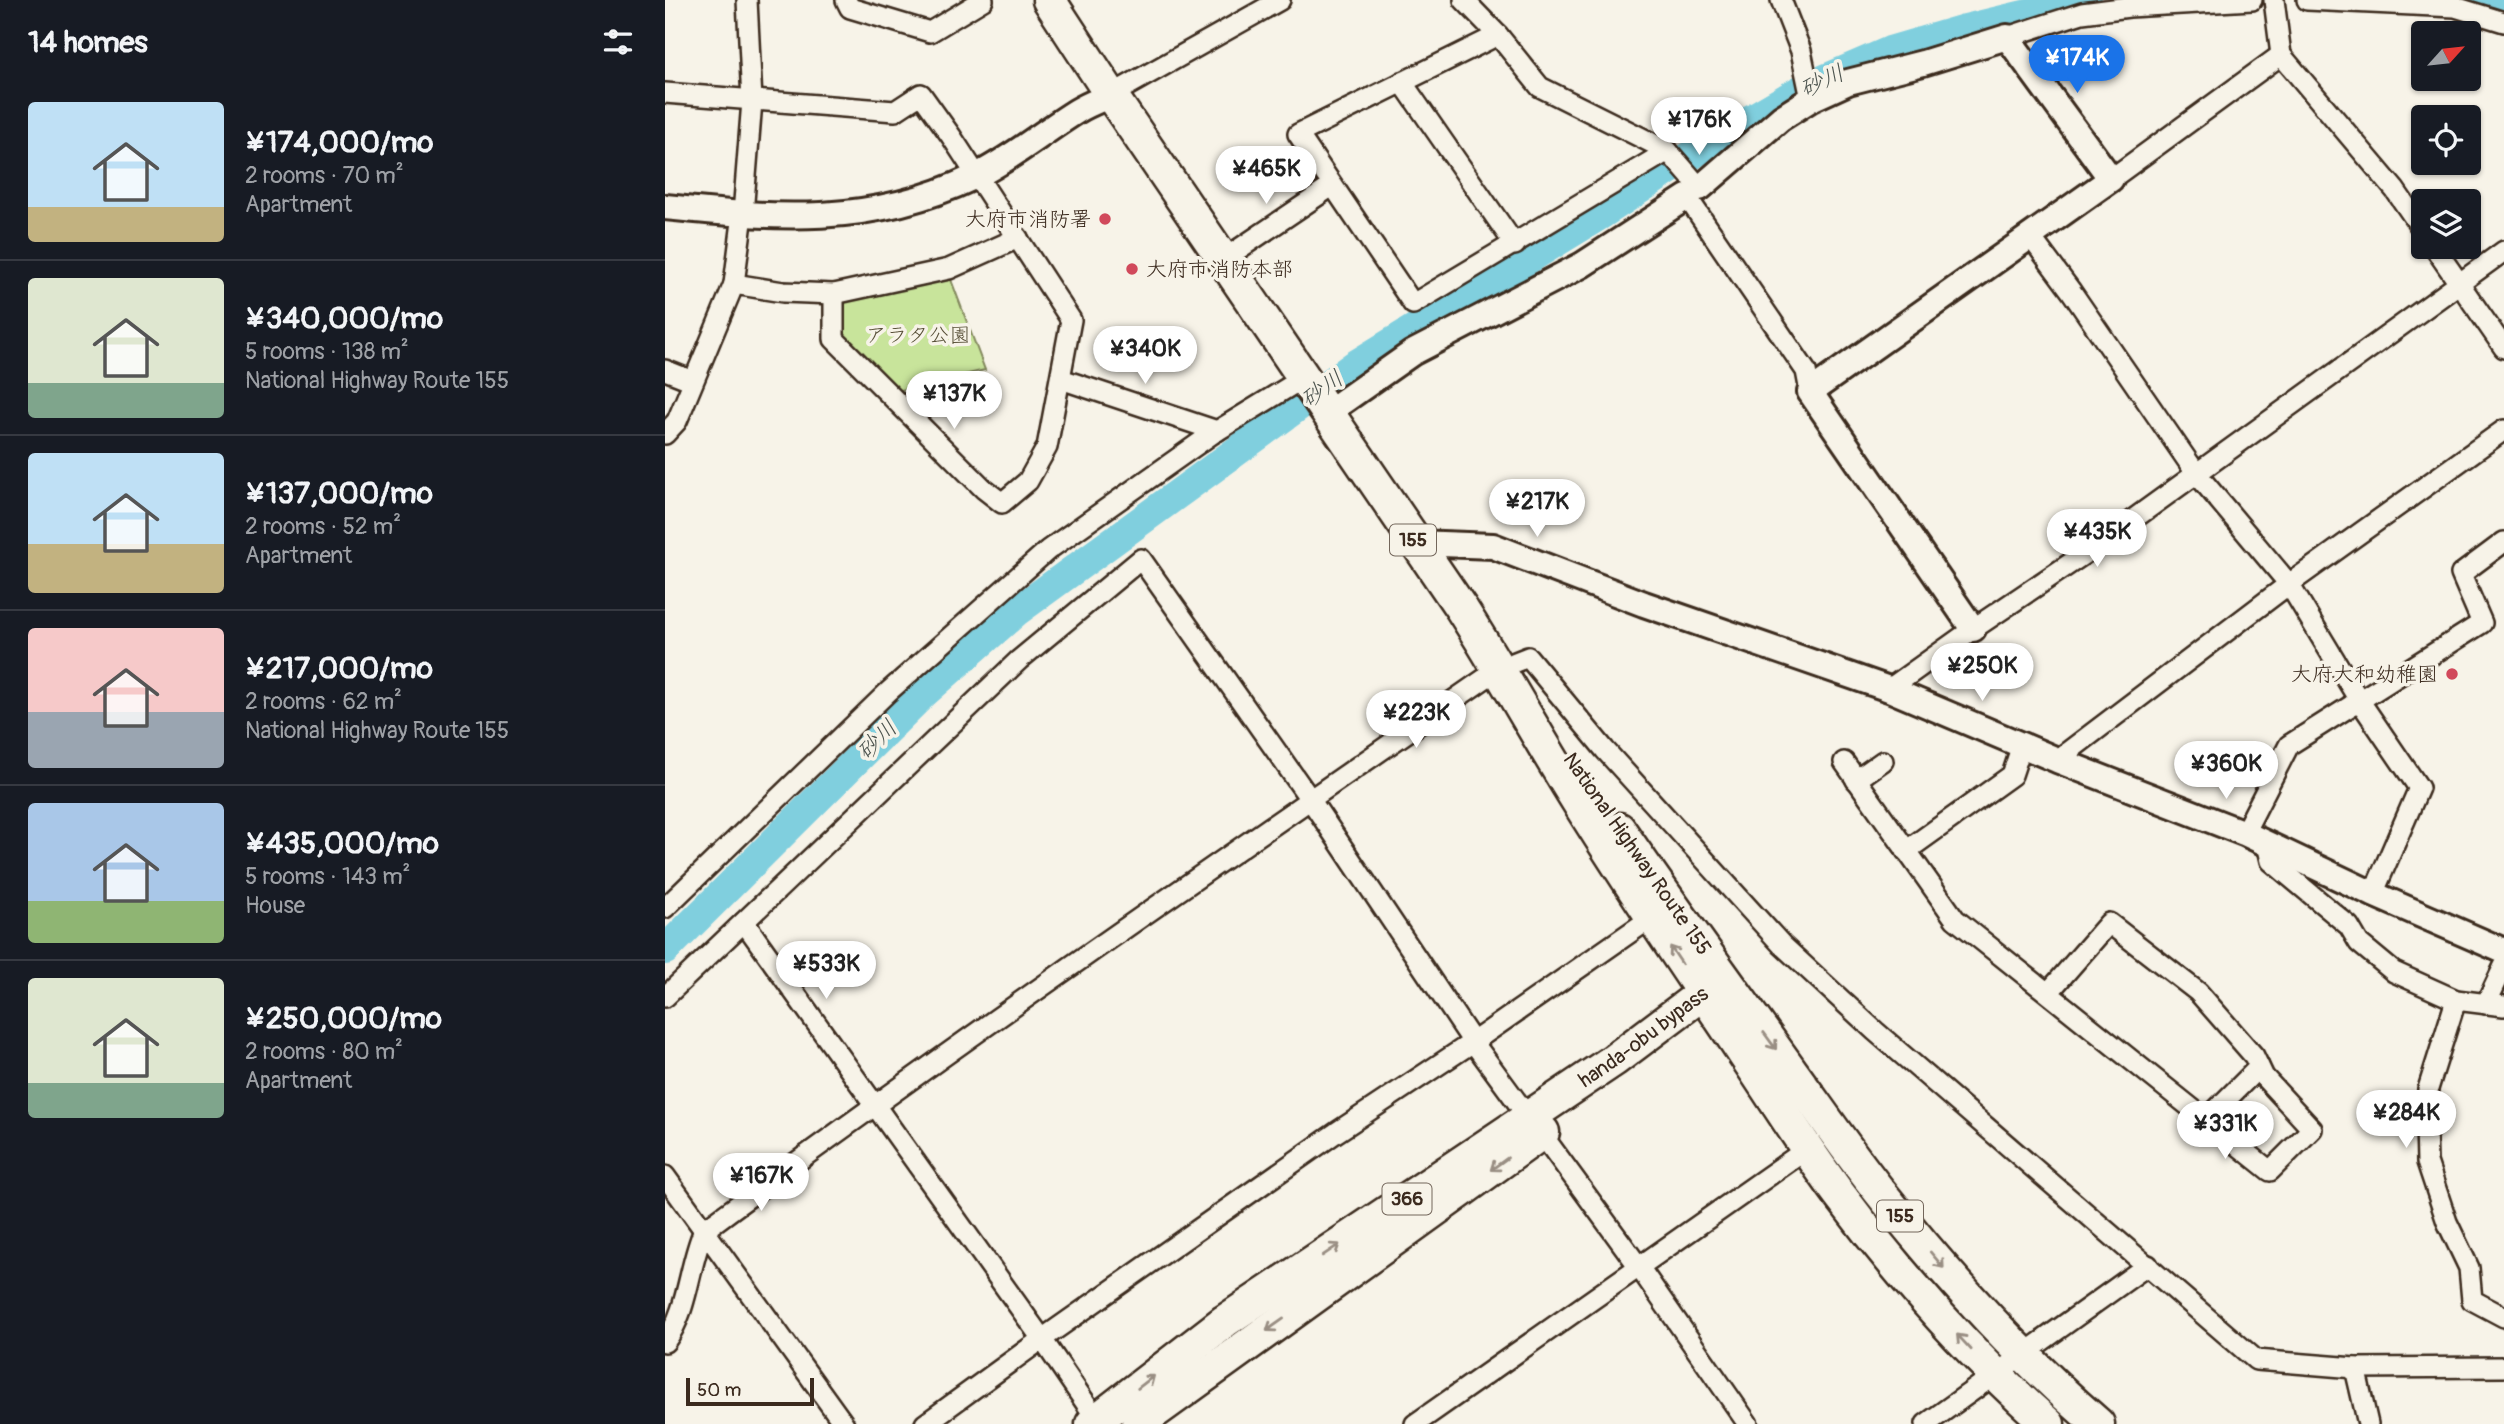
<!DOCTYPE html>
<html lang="en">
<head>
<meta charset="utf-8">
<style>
  body { margin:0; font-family:Pangolin,"Klee One",sans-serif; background:#242831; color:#f1f3f6; height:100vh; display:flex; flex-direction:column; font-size:26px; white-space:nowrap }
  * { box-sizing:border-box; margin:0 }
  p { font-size:23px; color:#9ea1a6 }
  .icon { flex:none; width:38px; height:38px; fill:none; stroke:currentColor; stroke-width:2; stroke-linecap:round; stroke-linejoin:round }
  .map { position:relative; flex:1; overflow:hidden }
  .drawer { display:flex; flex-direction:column; background:#171b24; width:665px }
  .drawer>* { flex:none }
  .needle { width:46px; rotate:63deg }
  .fabs { position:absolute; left:1746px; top:21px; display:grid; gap:14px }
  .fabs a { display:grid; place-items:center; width:70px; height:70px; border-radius:7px; background:#171b24; box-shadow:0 2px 5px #0004; font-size:35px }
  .scale { position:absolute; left:21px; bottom:18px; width:128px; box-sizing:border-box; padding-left:7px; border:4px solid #3b2a1e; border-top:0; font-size:19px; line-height:24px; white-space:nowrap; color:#3b2a1e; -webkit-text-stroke:5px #f7f3e8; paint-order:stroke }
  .price { position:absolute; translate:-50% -60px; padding:0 16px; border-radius:24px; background:#fff; color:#222; font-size:23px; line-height:46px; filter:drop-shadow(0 2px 4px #0008) }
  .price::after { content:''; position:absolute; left:50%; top:42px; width:21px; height:16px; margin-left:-10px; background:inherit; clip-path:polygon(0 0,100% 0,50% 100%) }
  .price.selected { background:#1a73e8; color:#fff }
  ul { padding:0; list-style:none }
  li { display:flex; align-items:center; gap:21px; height:175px; padding:0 28px }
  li+li { border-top:2px solid #363941 }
  li span { display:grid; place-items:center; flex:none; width:196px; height:140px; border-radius:7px; color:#555 }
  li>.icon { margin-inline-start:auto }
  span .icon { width:84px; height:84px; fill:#fffc; stroke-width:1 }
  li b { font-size:30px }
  h2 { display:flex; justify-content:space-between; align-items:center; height:84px; padding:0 28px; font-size:30px }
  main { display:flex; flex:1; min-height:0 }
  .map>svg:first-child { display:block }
</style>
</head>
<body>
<main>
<section class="drawer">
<h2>14 homes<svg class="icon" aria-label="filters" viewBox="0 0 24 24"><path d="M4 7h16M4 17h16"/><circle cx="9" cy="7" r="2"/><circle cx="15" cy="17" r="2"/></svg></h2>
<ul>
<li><span style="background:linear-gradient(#bfe0f5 75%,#c2b280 0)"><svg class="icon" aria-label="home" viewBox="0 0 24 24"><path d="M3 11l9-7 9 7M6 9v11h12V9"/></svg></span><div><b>¥174,000/mo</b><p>2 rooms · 70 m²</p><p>Apartment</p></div></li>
<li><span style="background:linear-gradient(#dfe7d0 75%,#7fa58c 0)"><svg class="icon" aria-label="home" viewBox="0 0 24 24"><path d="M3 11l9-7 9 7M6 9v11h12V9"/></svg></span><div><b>¥340,000/mo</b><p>5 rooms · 138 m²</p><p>National Highway Route 155</p></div></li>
<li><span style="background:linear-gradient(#bfe0f5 65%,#c2b280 0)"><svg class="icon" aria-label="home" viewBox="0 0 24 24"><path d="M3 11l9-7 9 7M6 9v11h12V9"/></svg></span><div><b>¥137,000/mo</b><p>2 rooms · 52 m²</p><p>Apartment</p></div></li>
<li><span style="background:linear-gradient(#f6c9c9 60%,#9aa5b1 0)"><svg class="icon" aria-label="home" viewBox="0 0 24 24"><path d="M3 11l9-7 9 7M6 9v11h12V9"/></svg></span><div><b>¥217,000/mo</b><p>2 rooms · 62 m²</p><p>National Highway Route 155</p></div></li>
<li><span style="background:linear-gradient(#a9c7e8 70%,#8fb573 0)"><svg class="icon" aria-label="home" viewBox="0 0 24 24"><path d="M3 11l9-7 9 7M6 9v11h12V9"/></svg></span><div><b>¥435,000/mo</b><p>5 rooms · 143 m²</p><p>House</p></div></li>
<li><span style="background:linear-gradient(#dfe7d0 75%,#7fa58c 0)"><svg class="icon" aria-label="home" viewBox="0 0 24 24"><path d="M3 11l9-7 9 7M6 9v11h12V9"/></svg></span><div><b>¥250,000/mo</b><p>2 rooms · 80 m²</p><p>Apartment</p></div></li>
</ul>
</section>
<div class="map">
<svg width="1839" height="1424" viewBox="0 0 1839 1424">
  <rect width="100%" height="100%" fill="#f7f3e8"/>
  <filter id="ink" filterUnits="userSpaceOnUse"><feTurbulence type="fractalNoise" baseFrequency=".0143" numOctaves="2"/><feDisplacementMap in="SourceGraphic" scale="14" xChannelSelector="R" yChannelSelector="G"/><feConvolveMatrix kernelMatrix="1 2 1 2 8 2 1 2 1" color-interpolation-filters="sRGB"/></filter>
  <g filter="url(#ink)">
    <path fill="#c8e49b" stroke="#82875c" stroke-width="2" d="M285,277L320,370L232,391L178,335L176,303Z"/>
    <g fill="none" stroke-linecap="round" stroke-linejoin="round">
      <g stroke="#80cfde" stroke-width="30">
        <path d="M1821,0L1839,5"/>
        <path d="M0,950L258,694L352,611L690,365L937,214L1042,145L1139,88L1225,51L1300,29L1422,0"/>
      </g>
      <g stroke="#3b2a1e" stroke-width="24">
        <g id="minor">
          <path d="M181,0L185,8L265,32L318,0"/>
          <path d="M799,0L833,35L875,87L1003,151L1035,188L1022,197L1141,371L1145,392"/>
          <path d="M1116,0L1136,51L1146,99"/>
          <path d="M1609,0L1616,55L1730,190L1759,232"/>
          <path d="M1642,0L1790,7L1839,22"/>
          <path d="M833,35L633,134L748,304L1003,151"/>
          <path d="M1342,37L1417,13L1464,7L1587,0"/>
          <path d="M737,82L850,245"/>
          <path d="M0,93L230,111L256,94L286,136L406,320L382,447L363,481L337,503L319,489L169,339V294"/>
          <path d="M446,95L615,0"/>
          <path d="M1446,179L1616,55"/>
          <path d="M1365,236L1406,291L1531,473L1624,584L1694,700L1754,788L1708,894"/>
          <path d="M1769,247L1839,348"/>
          <path d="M559,259L667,186"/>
          <path d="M69,284L78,214L87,101L82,0"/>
          <path d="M0,370L28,381"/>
          <path d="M396,379L552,431"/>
          <path d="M0,434L12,421L69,284L118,292L169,294L284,269L353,238"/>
          <path d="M1224,689L1308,629L1434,544L1839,251"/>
          <path d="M1392,760L1624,584L1839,430"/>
          <path d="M1179,762L1290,919L1605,1171L1647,1129L1599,1077L1589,1056L1533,992L1444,923L1383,993"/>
          <path d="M1191,780L1218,761"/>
          <path d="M1579,833L1624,745L1817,623L1796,574L1839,542"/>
          <path d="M1602,844L1606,861L1684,926L1694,943L1729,972L1791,1000L1839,1006"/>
          <path d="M1241,851L1347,775L1357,745"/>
          <path d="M0,908L223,692L383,550L547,434L640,377"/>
          <path d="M79,922L377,1339L672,1132L808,1042L863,1117"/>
          <path d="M0,997L354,660L476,559L645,799L808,1042L986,918"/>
          <path d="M1791,1000L1763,1089L1761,1126L1762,1162L1782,1222L1804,1268L1807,1300L1839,1317"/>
          <path d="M1821,1004L1839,966"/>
          <path d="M1541,1120L1594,1067"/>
          <path d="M876,1133L974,1267L1083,1424"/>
          <path d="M0,1176L179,1424"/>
          <path d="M0,1342C24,1309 23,1267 39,1230C300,1037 568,853 835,668L863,657L940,750L1117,945L1210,1031L1591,1360L1690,1368L1839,1367"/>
          <path d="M1690,1368L1703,1424"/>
          <path d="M260,1424L377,1339L435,1424"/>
          <path d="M750,1424L1142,1149"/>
          <path d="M1261,1424L1483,1265"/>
        </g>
      </g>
      <g stroke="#3b2a1e" stroke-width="30">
        <g id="tertiary">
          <path d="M1035,188L1116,118L1146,99L1183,82L1258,63L1342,37L1446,179L1145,392L1308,629"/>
          <path d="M0,207C111,218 204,227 309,177C346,159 378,132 412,111C423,104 435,100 446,95"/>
          <path d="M663,412L747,353L917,265L1022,197"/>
          <path d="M751,543L828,546L979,604L1224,689L1392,760L1579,833L1708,894L1839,951"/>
        </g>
      </g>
      <g stroke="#3b2a1e" stroke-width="37">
        <g id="trunk">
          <path d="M384,0L446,95L796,608C837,672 873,738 913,802C966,888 1023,970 1079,1054C1110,1100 1140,1148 1174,1194C1236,1277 1306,1355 1383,1424"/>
          <path d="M954,829C1010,911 1069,991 1127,1072C1156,1112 1184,1153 1215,1192C1281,1275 1353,1355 1433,1424"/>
          <path id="s1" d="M427,1424L560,1321L949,1060L1038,993L1056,988"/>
          <path d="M473,1424L878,1132"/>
        </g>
      </g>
      <use href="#minor" stroke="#f7f3e8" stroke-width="19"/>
      <use href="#tertiary" stroke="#f7f3e8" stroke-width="24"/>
      <use href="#trunk" stroke="#f7f3e8" stroke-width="32"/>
    </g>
    <defs><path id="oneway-shaft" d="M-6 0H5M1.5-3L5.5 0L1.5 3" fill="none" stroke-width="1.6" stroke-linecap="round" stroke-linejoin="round" transform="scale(1.75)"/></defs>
    <g stroke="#998e83">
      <use href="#oneway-shaft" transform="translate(1011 955) rotate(-124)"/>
      <use href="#oneway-shaft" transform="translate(1105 1041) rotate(54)"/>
      <use href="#oneway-shaft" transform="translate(834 1164) rotate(144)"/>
      <use href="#oneway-shaft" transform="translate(666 1250) rotate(-34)"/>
      <use href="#oneway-shaft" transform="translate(1272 1260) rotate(50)"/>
      <use href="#oneway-shaft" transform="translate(610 1325) rotate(145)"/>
      <use href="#oneway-shaft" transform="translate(1299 1342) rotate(-133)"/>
      <use href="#oneway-shaft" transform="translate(481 1382) rotate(-38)"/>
    </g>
  </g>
  <g fill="#d1495b" stroke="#f7f3e8" stroke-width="2.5">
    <circle cx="440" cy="219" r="7"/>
    <circle cx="467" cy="269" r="7"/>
    <circle cx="1787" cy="674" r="7"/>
  </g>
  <g text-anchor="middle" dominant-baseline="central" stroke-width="7" stroke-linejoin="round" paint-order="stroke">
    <g fill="#f7f3e8" stroke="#73665b" stroke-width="2">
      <rect x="725" y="524.5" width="46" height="31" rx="5"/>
      <rect x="717.5" y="1183.5" width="49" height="31" rx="5"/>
      <rect x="1212" y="1200.5" width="46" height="31" rx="5"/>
    </g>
    <g font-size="19" font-weight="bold" fill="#3b2a1e">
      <text x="748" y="540">155</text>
      <text x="742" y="1199">366</text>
      <text x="1235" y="1216">155</text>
    </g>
    <g font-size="21" fill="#3b2a1e" stroke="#f7f3e8" text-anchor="end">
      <text x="426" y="219">大府市消防署</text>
      <text x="481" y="269" text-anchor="start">大府市消防本部</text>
      <text x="1773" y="674">大府大和幼稚園</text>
    </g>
    <g font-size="21" fill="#574f37" stroke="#f7f3e8">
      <text x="253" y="335">アラタ公園</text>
    </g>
    <g font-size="21" fill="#3b2a1e" stroke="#f7f3e8">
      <text transform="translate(972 854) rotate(55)">National Highway Route 155</text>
      <text stroke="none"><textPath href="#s1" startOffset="674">handa-obu bypass</textPath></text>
    </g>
    <g font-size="23" font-style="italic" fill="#4c534e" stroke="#f7f3e8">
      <text transform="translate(1157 81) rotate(-25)">砂川</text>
      <text transform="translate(657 389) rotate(-36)">砂川</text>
      <text transform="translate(212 740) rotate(-45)">砂川</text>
    </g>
  </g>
</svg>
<div class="fabs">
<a><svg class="needle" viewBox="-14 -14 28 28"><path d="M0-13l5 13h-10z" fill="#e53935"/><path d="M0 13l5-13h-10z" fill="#9ea1a6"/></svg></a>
<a><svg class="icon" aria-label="locate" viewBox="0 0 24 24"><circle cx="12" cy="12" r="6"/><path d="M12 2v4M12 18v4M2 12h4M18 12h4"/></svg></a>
<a><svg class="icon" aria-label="layers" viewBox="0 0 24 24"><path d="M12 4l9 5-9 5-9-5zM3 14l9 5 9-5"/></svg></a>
</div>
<div class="scale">50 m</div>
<b class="price selected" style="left:1412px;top:95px">¥174K</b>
<b class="price" style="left:1034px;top:157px">¥176K</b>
<b class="price" style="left:601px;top:206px">¥465K</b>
<b class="price" style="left:480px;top:386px">¥340K</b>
<b class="price" style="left:289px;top:431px">¥137K</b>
<b class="price" style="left:872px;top:539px">¥217K</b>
<b class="price" style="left:1432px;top:569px">¥435K</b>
<b class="price" style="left:1317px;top:703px">¥250K</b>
<b class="price" style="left:751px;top:750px">¥223K</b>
<b class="price" style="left:1561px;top:801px">¥360K</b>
<b class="price" style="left:161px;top:1001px">¥533K</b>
<b class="price" style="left:1741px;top:1150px">¥284K</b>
<b class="price" style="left:1560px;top:1161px">¥331K</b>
<b class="price" style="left:96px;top:1213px">¥167K</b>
</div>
</main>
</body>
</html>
